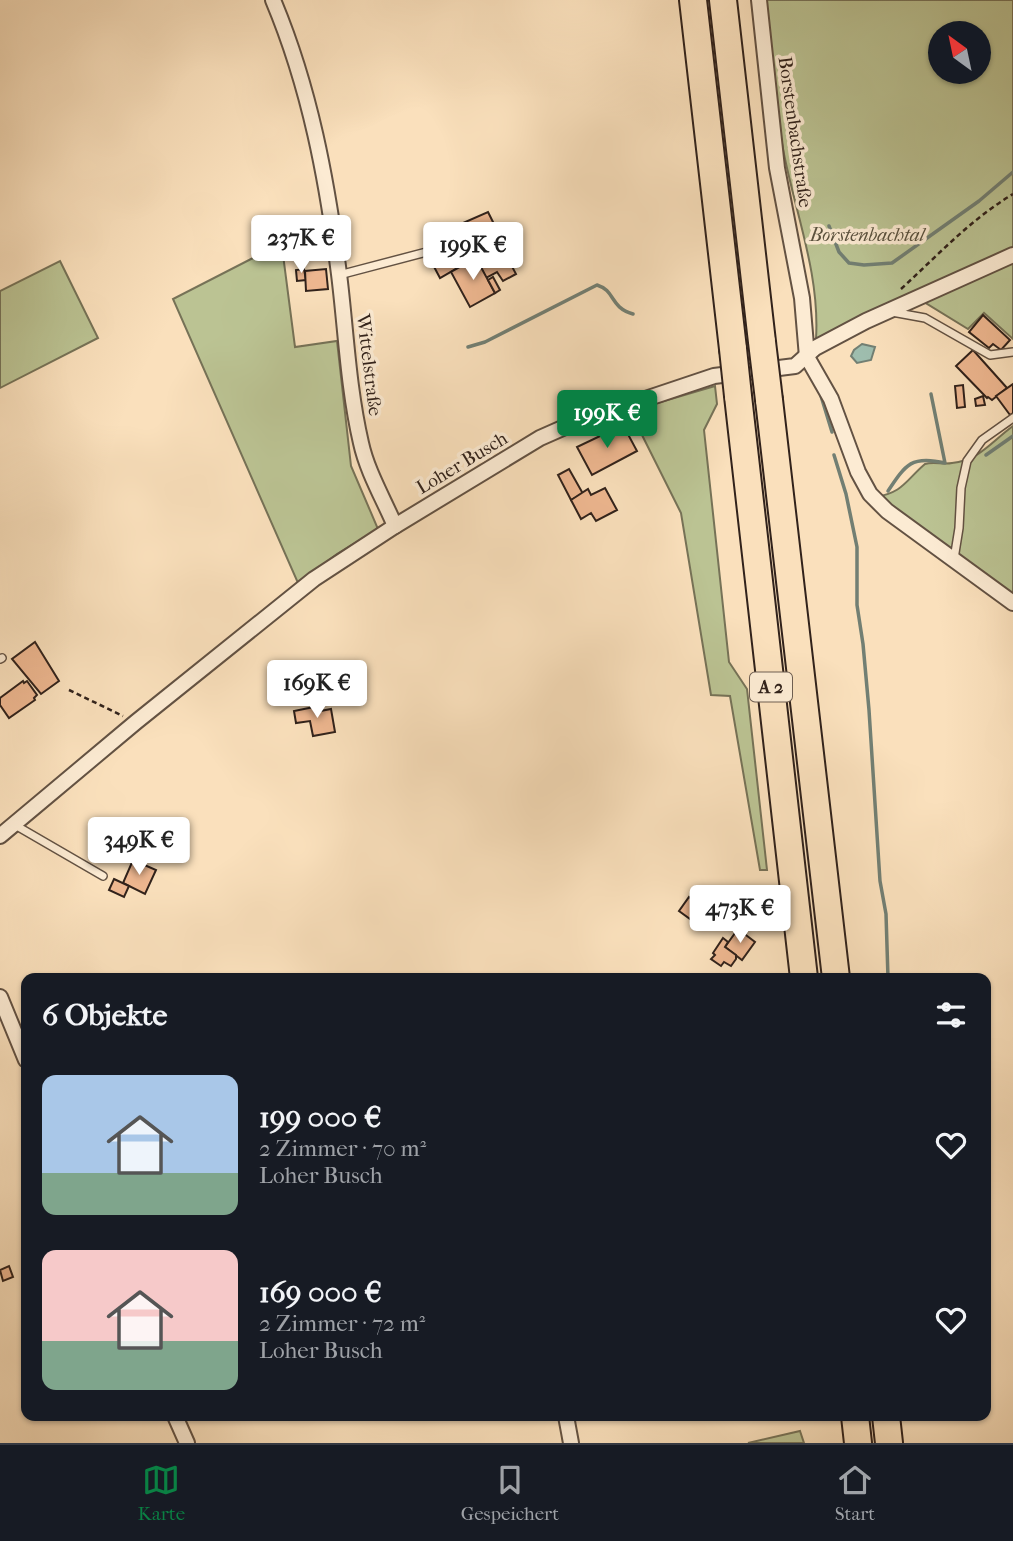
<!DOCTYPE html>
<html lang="de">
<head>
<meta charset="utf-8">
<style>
  body { margin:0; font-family:"IM FELL French Canon",serif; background:#20242c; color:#f1f3f6; height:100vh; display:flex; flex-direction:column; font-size:26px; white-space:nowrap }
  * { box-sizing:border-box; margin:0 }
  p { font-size:23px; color:#9ea1a6 }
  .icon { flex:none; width:38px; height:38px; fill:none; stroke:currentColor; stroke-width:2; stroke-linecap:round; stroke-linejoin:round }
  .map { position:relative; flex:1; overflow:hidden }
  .panel { position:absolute; left:21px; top:973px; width:970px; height:448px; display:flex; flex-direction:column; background:#171b24; border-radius:14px; box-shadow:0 2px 5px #0004 }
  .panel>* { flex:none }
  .needle { width:46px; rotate:327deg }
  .tools { position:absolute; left:928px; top:21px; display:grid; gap:14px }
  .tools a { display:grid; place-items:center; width:63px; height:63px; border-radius:50%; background:#171b24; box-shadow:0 2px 5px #0004; font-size:35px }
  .price { position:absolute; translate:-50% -60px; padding:0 16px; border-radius:7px; background:#fff; color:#222; font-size:23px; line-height:46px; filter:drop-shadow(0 2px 4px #0008) }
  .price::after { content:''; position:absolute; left:50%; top:42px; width:21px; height:16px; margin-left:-10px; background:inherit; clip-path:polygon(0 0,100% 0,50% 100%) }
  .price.active { background:#0b8043; color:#fff }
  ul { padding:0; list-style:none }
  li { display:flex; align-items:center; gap:21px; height:175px; padding:0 21px }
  li span { display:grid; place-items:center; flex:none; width:196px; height:140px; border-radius:14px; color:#555 }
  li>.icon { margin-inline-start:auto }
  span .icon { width:84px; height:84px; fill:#fffc; stroke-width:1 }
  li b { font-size:30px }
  h2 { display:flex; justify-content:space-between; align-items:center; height:84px; padding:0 21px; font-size:30px }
  .tabs { display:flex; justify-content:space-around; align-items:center; height:98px; border-top:2px solid #363941; background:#171b24; font-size:19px; color:#9ea1a6 }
  .tabs a { display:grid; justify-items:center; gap:4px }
  .tabs .active { color:#0b8043 }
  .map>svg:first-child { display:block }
</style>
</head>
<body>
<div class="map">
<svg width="1013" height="1443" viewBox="0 0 1013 1443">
  <rect width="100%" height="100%" fill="#fae0bc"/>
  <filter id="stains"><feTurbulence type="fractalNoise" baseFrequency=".00286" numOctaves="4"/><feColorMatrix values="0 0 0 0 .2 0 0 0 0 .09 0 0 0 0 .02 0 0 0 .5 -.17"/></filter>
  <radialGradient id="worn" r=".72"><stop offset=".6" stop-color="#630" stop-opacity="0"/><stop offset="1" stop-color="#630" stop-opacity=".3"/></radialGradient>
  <g fill="#bbc393" stroke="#767257" stroke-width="2" fill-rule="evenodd">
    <path d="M764,0H1013V339L984,313L968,329L914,296L816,339C820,273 795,213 783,149C774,100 771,49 764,0ZM940,33H978V72H940Z"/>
    <path d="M282,247L295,347L337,341L351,466L378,529L337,554L298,583L173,299L251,259Z"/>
    <path d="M60,261L98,338L0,388V291Z"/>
    <path d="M715,386L717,404L704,430L729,662L747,689L767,870H760L730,696L711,695L681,513L630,411Z"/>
    <path d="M1013,426V608L875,497C903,493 906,480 925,464C934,461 943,465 952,463C980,460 992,441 1013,426Z"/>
    <path d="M800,1431L804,1443H748Z"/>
  </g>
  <path fill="#9ebdae" stroke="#727f73" stroke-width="2" d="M862,344L875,347L871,360L857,363L851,356L854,350Z"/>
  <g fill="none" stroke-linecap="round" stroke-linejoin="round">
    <g stroke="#727f73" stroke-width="3.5">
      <path d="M829,226L839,252L849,263L864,265L892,263L979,201L1013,172"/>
      <path d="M468,347L485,342L597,285C616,291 609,307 633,314"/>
      <path d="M821,396L832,432"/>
      <path d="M834,455L846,494L857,547V605L863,644L869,710L880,881L886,914L888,978"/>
      <path d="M986,455L1013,436"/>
      <path d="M888,491C906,464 912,455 945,463L931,394"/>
    </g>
  </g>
  <g fill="#eeb790" stroke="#31221b" stroke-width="2">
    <path d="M488,212L494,224L453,242L447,230Z"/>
    <path d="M447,230L451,238L437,244L433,236Z"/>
    <path d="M494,248L502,263L508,259L516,274L503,281L497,272L486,278L476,258Z"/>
    <path d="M451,252L459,267L440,278L432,263Z"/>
    <path d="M476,258L495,293L470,307L451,272Z"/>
    <path d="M304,269L306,280L297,281L296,270Z"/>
    <path d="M326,269L328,289L306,291L305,271Z"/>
    <path d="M493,277L500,290L495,293L488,280Z"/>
    <path d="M983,315L1010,340L1001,350L993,344L989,348L969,332Z"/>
    <path d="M973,350L1007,388L992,400L988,397L987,398L956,366Z"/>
    <path d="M1013,384V413L1010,415L996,396Z"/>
    <path d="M963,385L965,407L957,408L955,386Z"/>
    <path d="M983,396L985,405L976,406L975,399Z"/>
    <path d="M623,425L637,451L592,475L577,447Z"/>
    <path d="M569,469L582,492V495L571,500L558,475Z"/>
    <path d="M605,488L617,510L596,521L591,513L581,519L571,500L588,489L591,495Z"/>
    <path d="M35,642L59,681L41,694L12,659Z"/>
    <path d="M23,681L24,683L27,681L37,695L34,698L35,700L9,718L0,705V698Z"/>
    <path d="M291,681L292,689L282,690L280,683Z"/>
    <path d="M314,707L315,712L331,709L335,732L313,736L310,721L296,723L294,711Z"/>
    <path d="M133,860L156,870L145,894L123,883Z"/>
    <path d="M114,879L129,886L124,897L109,890Z"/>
    <path d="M689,897L707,910L697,924L679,911Z"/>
    <path d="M738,929L755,942L742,960L725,947Z"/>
    <path d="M723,938L728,942L725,947L736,955V959L731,966L724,962L721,966L711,959L715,955L713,953Z"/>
    <path d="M9,1266L13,1277L3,1281L0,1270Z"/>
  </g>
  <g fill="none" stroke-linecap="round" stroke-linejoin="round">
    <g stroke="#635243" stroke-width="10">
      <g id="lane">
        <path d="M339,275L438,249"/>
        <path d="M892,312L925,318L990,355L1013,352"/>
        <path d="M954,559L959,528L961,488L967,461L982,440L1013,418"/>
        <path d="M0,659L2,658"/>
        <path d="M15,825L103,876"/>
      </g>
    </g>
    <g stroke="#635243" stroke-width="18">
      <g id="street">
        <path d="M273,0C310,88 327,180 339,274C346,330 348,387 361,443C367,471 384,500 395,526"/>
        <path d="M759,0L777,168L802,298L807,357L831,399L858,472L870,494L887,511L1013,603"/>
        <path d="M0,836L136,722L314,579L395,526L540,438L574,423L714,376L795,366L815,348L866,321L1013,255"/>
        <path d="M0,997L26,1060"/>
        <path d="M175,1416L187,1443"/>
        <path d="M566,1416L571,1443"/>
      </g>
    </g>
    <g stroke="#31221b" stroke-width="30">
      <g id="highway">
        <path d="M693,0L733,349"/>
        <path d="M723,0L762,342"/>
        <path d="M738,396L804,978"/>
        <path d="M769,400L836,978"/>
        <path d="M855,1416L858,1443"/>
        <path d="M886,1416L889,1443"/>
      </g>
    </g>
    <g stroke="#31221b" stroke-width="2.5" stroke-dasharray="5 3.5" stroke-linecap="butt">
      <path d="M901,289C938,255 970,220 1013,194"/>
      <path d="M69,690L123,716"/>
    </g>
    <use href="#lane" stroke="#fcebd3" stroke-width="7"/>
    <use href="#street" stroke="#fcebd3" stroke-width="14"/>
    <use href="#highway" stroke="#fae0bc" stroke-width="26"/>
    <g stroke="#31221b" stroke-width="30" stroke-linecap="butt">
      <g id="highway-bridge">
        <path d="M762,342L769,400"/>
        <path d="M733,349L738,396"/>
      </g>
    </g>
    <use href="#highway-bridge" stroke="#fae0bc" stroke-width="26"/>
  </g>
  <g text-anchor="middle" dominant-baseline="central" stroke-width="7" stroke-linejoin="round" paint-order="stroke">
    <rect fill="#fcebd3" stroke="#6e5e52" stroke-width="2" x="750" y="672.5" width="42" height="29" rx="5"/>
    <g font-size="18" font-weight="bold" fill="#31221b">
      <text x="771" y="687">A 2</text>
    </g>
    <g font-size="19" fill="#31221b" stroke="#fcebd3">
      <text transform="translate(795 132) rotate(82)">Borstenbachstraße</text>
      <text transform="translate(369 365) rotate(83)">Wittelstraße</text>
      <text transform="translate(462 463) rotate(-31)">Loher Busch</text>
    </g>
    <g font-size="19" font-style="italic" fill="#5a523f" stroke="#fcebd3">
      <text x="867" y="235">Borstenbachtal</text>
    </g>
  </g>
  <rect width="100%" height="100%" filter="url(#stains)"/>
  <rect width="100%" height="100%" fill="url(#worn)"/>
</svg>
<div class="tools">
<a><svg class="needle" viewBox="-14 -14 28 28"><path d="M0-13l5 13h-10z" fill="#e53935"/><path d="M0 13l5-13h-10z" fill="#9ea1a6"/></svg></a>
</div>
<b class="price" style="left:301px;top:275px">237K €</b>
<b class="price" style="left:473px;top:282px">199K €</b>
<b class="price active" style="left:607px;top:450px">199K €</b>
<b class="price" style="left:317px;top:720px">169K €</b>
<b class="price" style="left:139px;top:877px">349K €</b>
<b class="price" style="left:740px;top:945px">473K €</b>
<section class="panel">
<h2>6 Objekte<svg class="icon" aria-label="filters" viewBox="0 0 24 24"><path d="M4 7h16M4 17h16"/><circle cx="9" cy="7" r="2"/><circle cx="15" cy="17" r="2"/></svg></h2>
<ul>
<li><span style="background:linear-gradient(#a9c7e8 70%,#7fa58c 0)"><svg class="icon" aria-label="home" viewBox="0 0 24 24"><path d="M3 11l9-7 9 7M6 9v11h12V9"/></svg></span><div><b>199 000 €</b><p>2 Zimmer · 70 m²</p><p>Loher Busch</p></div><svg class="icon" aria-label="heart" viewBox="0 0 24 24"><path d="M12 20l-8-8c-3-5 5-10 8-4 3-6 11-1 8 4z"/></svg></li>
<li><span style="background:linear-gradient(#f6c9c9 65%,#7fa58c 0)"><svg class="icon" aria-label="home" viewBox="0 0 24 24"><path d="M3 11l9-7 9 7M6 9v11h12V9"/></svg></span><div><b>169 000 €</b><p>2 Zimmer · 72 m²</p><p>Loher Busch</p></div><svg class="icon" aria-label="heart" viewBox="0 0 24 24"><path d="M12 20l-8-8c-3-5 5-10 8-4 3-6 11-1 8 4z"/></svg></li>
</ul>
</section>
</div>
<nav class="tabs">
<a class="active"><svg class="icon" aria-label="map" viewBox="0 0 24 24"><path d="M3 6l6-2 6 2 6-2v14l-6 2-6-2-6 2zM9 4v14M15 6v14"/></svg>Karte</a>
<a><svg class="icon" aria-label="saved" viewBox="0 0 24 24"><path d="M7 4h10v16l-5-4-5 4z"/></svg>Gespeichert</a>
<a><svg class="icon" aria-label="home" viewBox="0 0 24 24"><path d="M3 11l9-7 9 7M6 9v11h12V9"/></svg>Start</a>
</nav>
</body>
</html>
